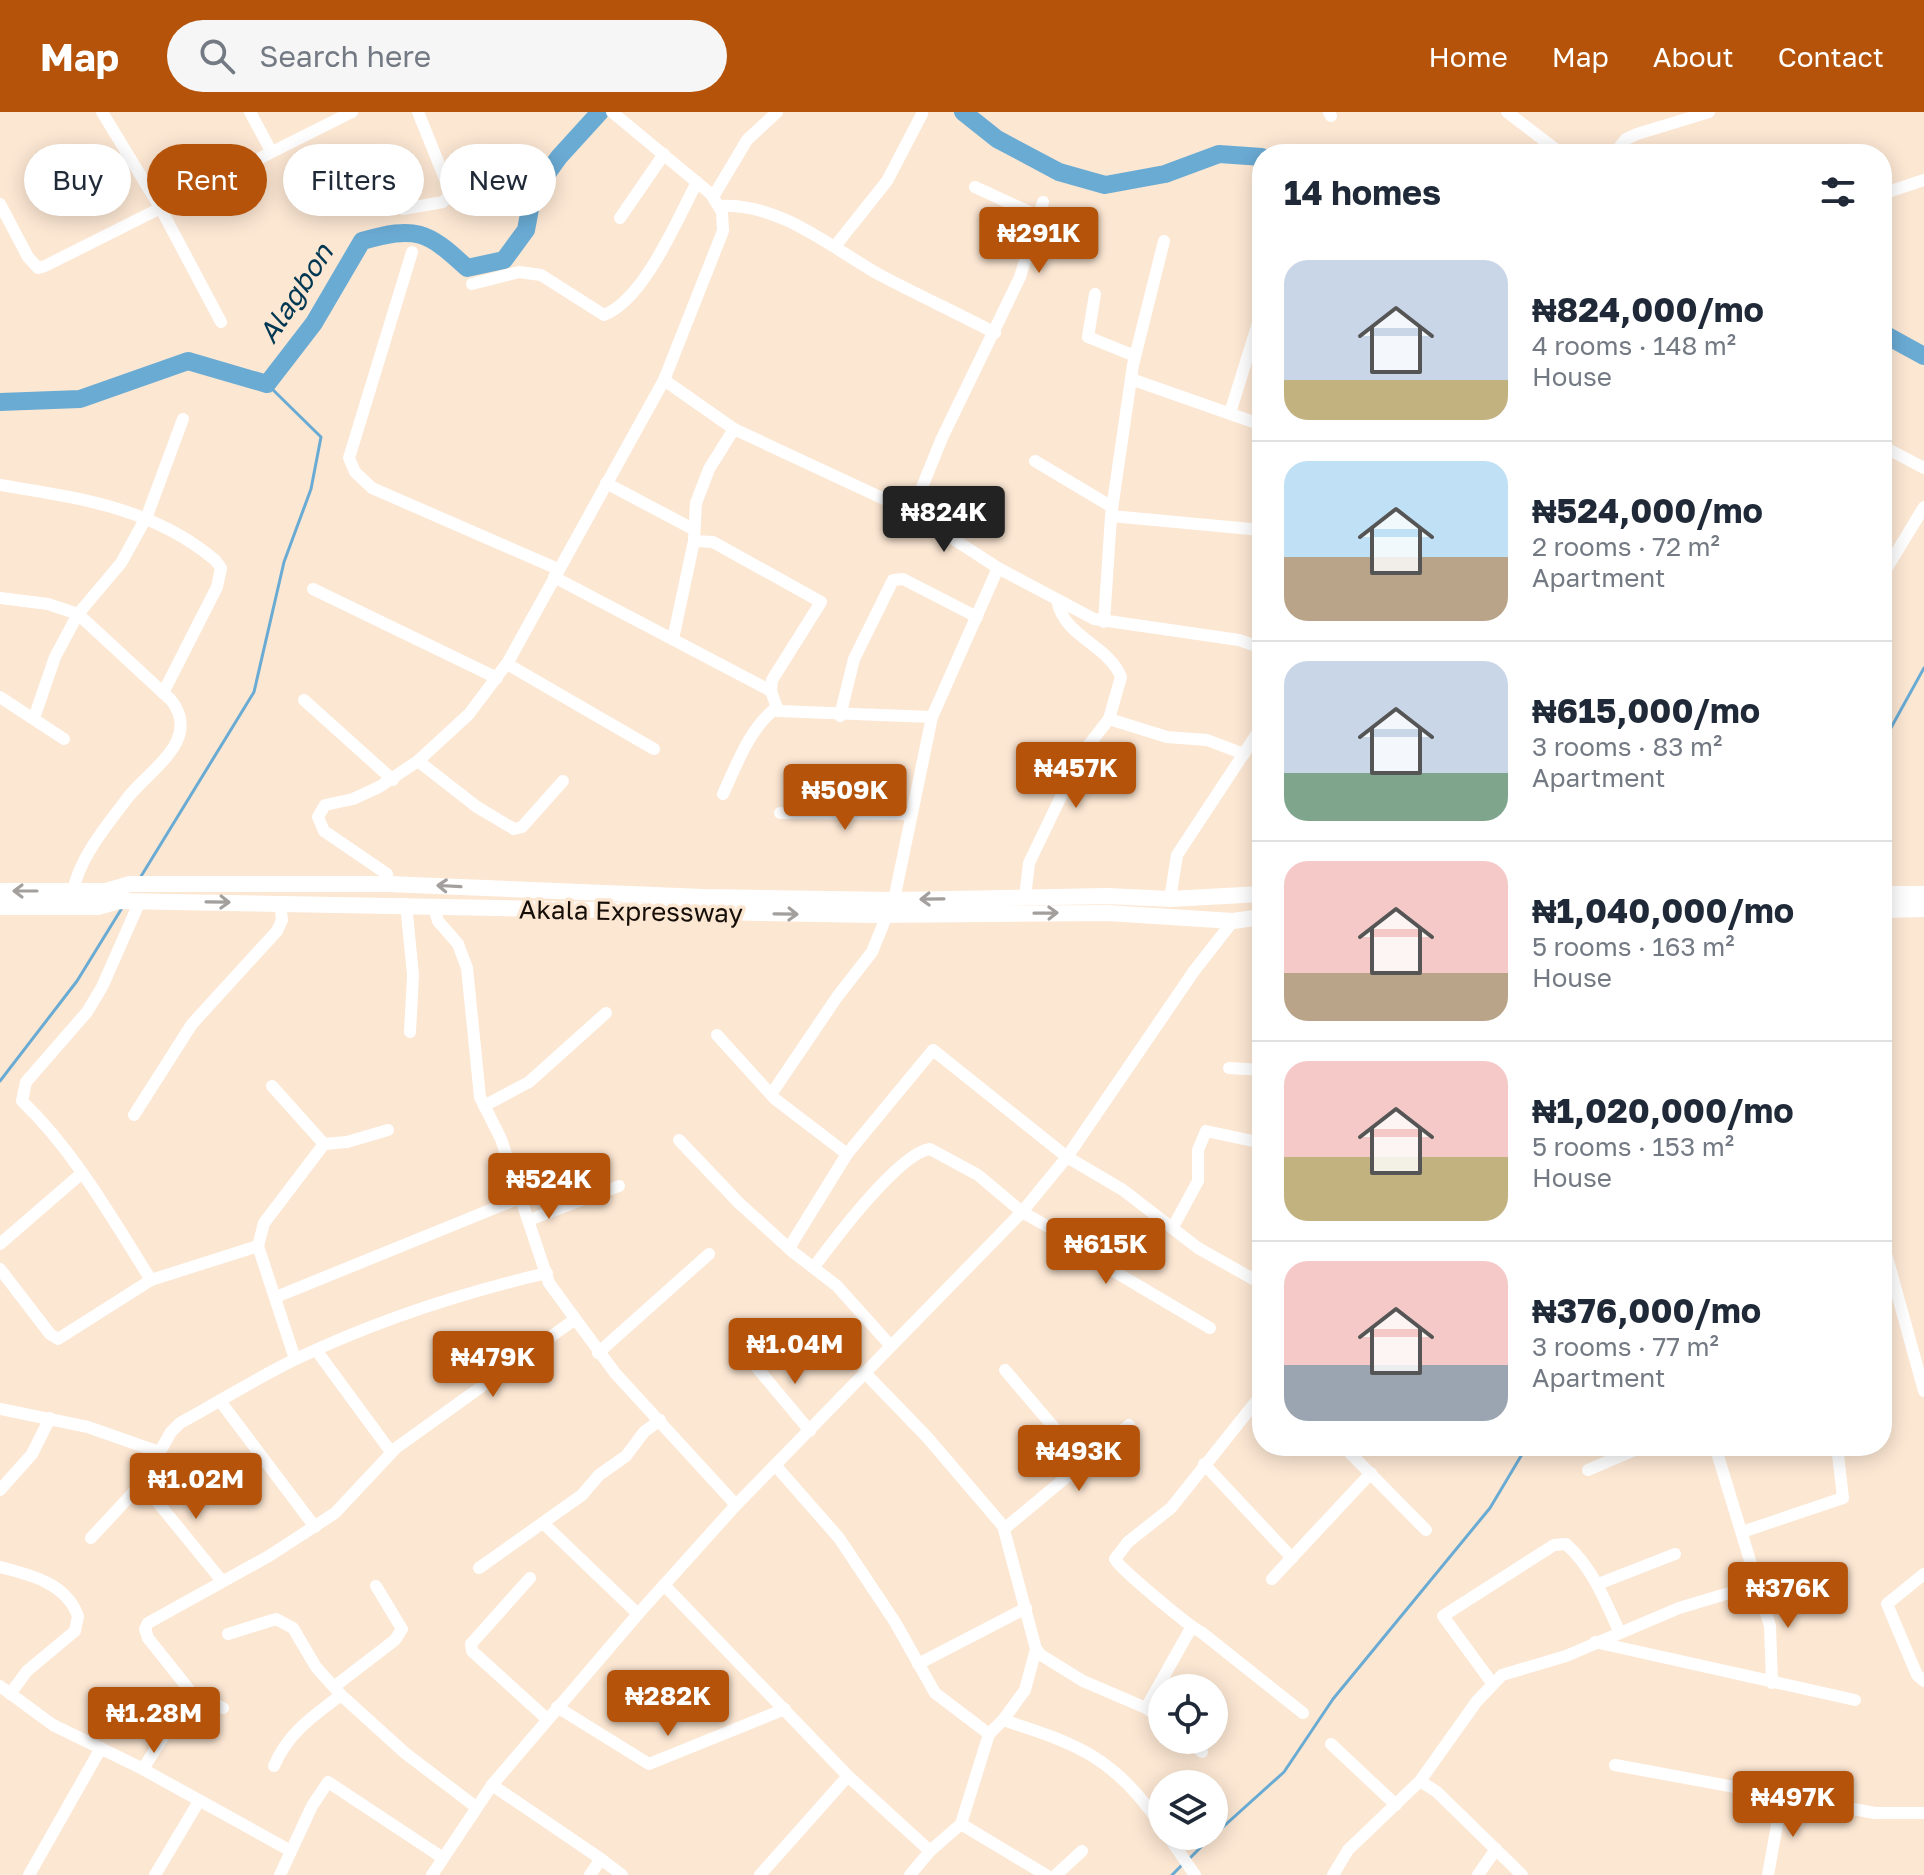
<!DOCTYPE html>
<html lang="en">
<head>
<meta charset="utf-8">
<style>
  body { margin:0; font-family:"Golos Text",sans-serif; background:#f6f6f7; color:#1f2937; height:100vh; display:flex; flex-direction:column; font-size:30px; white-space:nowrap }
  * { box-sizing:border-box; margin:0 }
  p { font-size:26px; color:#747a83 }
  .icon { flex:none; width:44px; height:44px; fill:none; stroke:currentColor; stroke-width:2; stroke-linecap:round; stroke-linejoin:round }
  .map { position:relative; flex:1; overflow:hidden }
  .side { position:absolute; left:1252px; top:32px; width:640px; height:1312px; display:flex; flex-direction:column; background:#fff; border-radius:32px; box-shadow:0 4px 20px #0003 }
  .side>* { flex:none }
  .banner { position:absolute; left:24px; top:32px; width:760px; height:72px; display:flex; gap:16px }
  .tools { position:absolute; left:1148px; top:1562px; display:grid; gap:16px }
  .tools a { display:grid; place-items:center; width:80px; height:80px; border-radius:50%; background:#fff; box-shadow:0 4px 20px #0003; font-size:40px }
  .price { position:absolute; translate:-50% -68px; padding:0 18px; border-radius:8px; background:#b45309; color:#fff; font-size:26px; line-height:52px; filter:drop-shadow(0 2px 4px #0008) }
  .price::after { content:''; position:absolute; left:50%; top:48px; width:24px; height:18px; margin-left:-12px; background:inherit; clip-path:polygon(0 0,100% 0,50% 100%) }
  .price.active { background:#222; color:#fff }
  ul { padding:0; list-style:none }
  li { display:flex; align-items:center; gap:24px; height:200px; padding:0 32px }
  li+li { border-top:2px solid #e0e1e3 }
  li span { display:grid; place-items:center; flex:none; width:224px; height:160px; border-radius:24px; color:#555 }
  li>.icon { margin-inline-start:auto }
  span .icon { width:96px; height:96px; fill:#fffc; stroke-width:1 }
  li b { font-size:34px }
  h2 { display:flex; justify-content:space-between; align-items:center; height:96px; padding:0 32px; font-size:34px }
  .pill { padding:0 28px; border-radius:36px; background:#fff; box-shadow:0 4px 20px #0003; font-size:28px; line-height:72px }
  .pill.active { background:#b45309; color:#fff }
  header { display:flex; align-items:center; gap:48px; box-sizing:border-box; height:112px; padding:0 40px; background:#b45309; color:#fff }
  header strong { font-size:38px }
  nav { display:flex; gap:44px; margin-inline-start:auto; font-size:28px }
  .search { width:560px; height:72px; background:#f6f6f7; display:flex; align-items:center; gap:20px; box-sizing:border-box; padding:0 28px; border-radius:44px; color:#747a83; font-size:30px }
  .map>svg:first-child { display:block }
</style>
</head>
<body>
<header>
<strong>Map</strong>
<div class="search"><svg class="icon" aria-label="search" viewBox="0 0 24 24"><circle cx="10" cy="10" r="6"/><path d="M15 15l6 6"/></svg>Search here</div>
<nav><a>Home</a><a>Map</a><a>About</a><a>Contact</a></nav>
</header>
<div class="map">
<svg width="1924" height="1763" viewBox="0 0 1924 1763">
  <rect width="100%" height="100%" fill="#fce7d3"/>
  <g fill="none" stroke-linecap="round" stroke-linejoin="round">
    <g stroke="#6aabd4" stroke-width="3">
      <path d="M1882,632L1924,556"/>
      <path d="M140,766L254,580L284,450L311,377L321,325L267,272"/>
      <path d="M0,969L77,869L122,796"/>
      <path d="M1214,1723L1284,1660L1333,1587L1490,1396L1527,1334"/>
      <path d="M1189,1747L1212,1724"/>
      <path d="M1172,1763L1183,1752"/>
    </g>
    <g stroke="#6aabd4" stroke-width="18">
      <path d="M963,0L997,27L1059,60L1105,73L1165,62L1219,42L1262,45"/>
      <path d="M1882,221L1924,244"/>
      <path d="M0,290L80,287L188,249L267,272L314,211L362,129C416,114 426,118 467,156L504,148L526,118L533,81L559,45L600,0"/>
    </g>
    <g stroke="#fff" stroke-width="12">
      <path d="M102,0L161,97L221,210"/>
      <path d="M250,0L271,39"/>
      <path d="M1329,0L1331,4"/>
      <path d="M1507,0L1562,42"/>
      <path d="M1614,42L1626,27L1637,22L1709,0"/>
      <path d="M975,75L1038,104"/>
      <path d="M1882,82L1924,68"/>
      <path d="M713,85L747,28L777,0"/>
      <path d="M0,92L28,145L38,156L45,154L352,0"/>
      <path d="M720,94C781,91 830,135 880,163C918,183 957,201 995,221"/>
      <path d="M403,97L443,90L451,82L418,0"/>
      <path d="M620,106L664,42"/>
      <path d="M836,133L887,69L922,2"/>
      <path d="M412,140L349,346L355,360L372,376L558,457"/>
      <path d="M472,172L519,160L541,163L604,203C644,188 678,106 697,70"/>
      <path d="M1095,182L1088,225L1135,244"/>
      <path d="M1131,267L1262,313"/>
      <path d="M664,268L734,317L912,400L998,456L1094,507L1239,528L1262,536"/>
      <path d="M1230,301L1262,198"/>
      <path d="M1882,334L1924,356"/>
      <path d="M1035,349L1112,395"/>
      <path d="M606,371L693,417"/>
      <path d="M0,373C78,386 152,395 215,448L221,456L217,475L163,581"/>
      <path d="M912,400L942,326L1020,165L1043,90"/>
      <path d="M1111,404L1262,418"/>
      <path d="M694,429L713,430L821,490L772,568L771,579L778,599L932,605"/>
      <path d="M1882,464L1924,395"/>
      <path d="M554,465L771,579"/>
      <path d="M313,477L497,566"/>
      <path d="M0,486L48,492L78,502L171,588C202,627 151,657 129,684C108,712 80,744 73,779"/>
      <path d="M1104,510L1111,404L1133,253L1164,129"/>
      <path d="M673,527L694,429L696,391L709,357L734,317"/>
      <path d="M507,552L654,637"/>
      <path d="M0,585L64,627"/>
      <path d="M304,588L393,668"/>
      <path d="M840,604L854,547L893,468L903,467L977,505"/>
      <path d="M34,606L55,545L78,502L121,451L147,404L183,307"/>
      <path d="M1109,607L1167,625L1207,628L1244,642"/>
      <path d="M418,649L477,695L514,717L522,715L563,669"/>
      <path d="M723,682C738,650 749,617 777,595"/>
      <path d="M780,701L910,702"/>
      <path d="M388,772L387,762L324,719L318,705L325,693L353,687L379,675L418,649L469,602L508,550L664,268L723,119L722,100L711,82L612,0"/>
      <path d="M1025,785L1029,751L1081,643L1109,607L1121,565C1108,532 1064,526 1057,488"/>
      <path d="M1170,787L1177,743L1262,614"/>
      <path d="M894,788L932,605L998,456"/>
      <path d="M140,789L102,875L87,900L26,970L22,989C75,1040 112,1106 151,1168"/>
      <path d="M406,792L413,863L410,920"/>
      <path d="M433,793L438,809L458,832L467,856L480,985L501,1027L549,1171L615,1261L736,1393"/>
      <path d="M717,923L775,987L847,1042"/>
      <path d="M1229,956L1262,958"/>
      <path d="M272,974L324,1032L264,1111L258,1134L295,1247"/>
      <path d="M772,981L837,885L872,840L887,803"/>
      <path d="M484,994L529,970L606,901"/>
      <path d="M134,1003L192,912L277,819L282,808L280,790"/>
      <path d="M679,1028L739,1091L793,1140L837,1174L890,1233"/>
      <path d="M324,1032L347,1030L388,1018"/>
      <path d="M529,1108L619,1074"/>
      <path d="M1173,1115L1198,1069V1038L1206,1019L1262,1031"/>
      <path d="M1882,1127L1924,1279"/>
      <path d="M0,1132L82,1061"/>
      <path d="M789,1136L847,1042L933,938L1067,1045L1123,1078L1198,1136L1262,1172"/>
      <path d="M814,1155C834,1128 899,1041 930,1037L978,1063L1022,1100L1063,1123L1100,1151L1210,1216"/>
      <path d="M0,1157L50,1222L58,1227L151,1168L258,1134"/>
      <path d="M276,1185L522,1085"/>
      <path d="M316,1238L391,1340"/>
      <path d="M598,1241L709,1142"/>
      <path d="M753,1251L810,1319"/>
      <path d="M1005,1258L1085,1352"/>
      <path d="M866,1262L927,1325L1003,1414L1036,1537L1025,1578L1003,1608"/>
      <path d="M1262,1282L1171,1396L1128,1430L1115,1447C1119,1456 1191,1516 1201,1520L1303,1601"/>
      <path d="M220,1289L315,1415"/>
      <path d="M0,1297L88,1315L159,1340"/>
      <path d="M1343,1334L1426,1418"/>
      <path d="M1715,1334L1770,1514L1772,1571"/>
      <path d="M1204,1352L1292,1446"/>
      <path d="M775,1353L839,1426L895,1510L935,1581L989,1622L1003,1608C1078,1632 1116,1646 1162,1715"/>
      <path d="M1588,1358L1644,1334"/>
      <path d="M142,1371L222,1469"/>
      <path d="M0,1378L32,1342L50,1306"/>
      <path d="M543,1411L638,1502"/>
      <path d="M1004,1417L1129,1313"/>
      <path d="M1742,1420L1843,1386L1837,1334"/>
      <path d="M91,1426L142,1371L171,1320L180,1311C219,1290 258,1265 298,1246C378,1208 461,1181 547,1161"/>
      <path d="M0,1455C31,1463 66,1471 78,1504L75,1519L27,1559L10,1582"/>
      <path d="M479,1456L582,1383L599,1363L626,1344L644,1320L660,1308"/>
      <path d="M1924,1462L1887,1492L1917,1563L1924,1569"/>
      <path d="M530,1466L471,1532L472,1539L547,1607"/>
      <path d="M1272,1467L1371,1361"/>
      <path d="M1598,1472L1675,1442"/>
      <path d="M664,1473L848,1664L930,1739"/>
      <path d="M228,1522L276,1507L293,1516L316,1555L341,1583L405,1641L476,1695"/>
      <path d="M1595,1530L1855,1588"/>
      <path d="M1036,1537L1041,1543L1083,1569L1146,1596L1162,1608"/>
      <path d="M918,1552L1026,1496"/>
      <path d="M1492,1571L1443,1504L1554,1433L1566,1432C1592,1455 1605,1488 1619,1519"/>
      <path d="M0,1574L53,1613L139,1655L291,1739"/>
      <path d="M335,1574L395,1528L402,1517L376,1474"/>
      <path d="M557,1595L649,1652L785,1597"/>
      <path d="M223,1596L191,1580L148,1526L145,1517L148,1511L269,1444L335,1401L396,1336L574,1208"/>
      <path d="M1146,1596L1191,1516"/>
      <path d="M1188,1628L1202,1640"/>
      <path d="M1331,1632L1396,1693"/>
      <path d="M1615,1653L1875,1701H1924"/>
      <path d="M274,1654C288,1621 313,1604 341,1583"/>
      <path d="M143,1657L191,1580"/>
      <path d="M1420,1669L1437,1680L1522,1763"/>
      <path d="M492,1673L601,1747L590,1763"/>
      <path d="M961,1712L1046,1763"/>
      <path d="M1168,1724L1195,1763"/>
      <path d="M601,1747L622,1763"/>
      <path d="M29,1763L101,1636"/>
      <path d="M155,1763L199,1689"/>
      <path d="M280,1763L312,1694L328,1670L443,1746"/>
      <path d="M432,1763L492,1673L638,1502L736,1393L1022,1100L1067,1045L1194,859L1233,809"/>
      <path d="M760,1763L848,1664"/>
      <path d="M910,1763L930,1739L961,1712L989,1622"/>
      <path d="M1056,1763L1082,1739"/>
      <path d="M1333,1763L1348,1738L1420,1669L1477,1589L1502,1563L1566,1544L1679,1496L1756,1473"/>
      <path d="M1478,1763L1496,1737"/>
      <path d="M1768,1763L1782,1685"/>
    </g>
    <g stroke="#fff" stroke-width="16">
      <path d="M0,779H106L130,772H388L703,785L894,788L1107,784L1170,787L1262,782"/>
      <path d="M1882,782H1924"/>
      <path d="M0,795H98L119,789L873,803L1108,801L1233,809L1262,805"/>
      <path d="M1882,798L1924,797"/>
    </g>
  </g>
  <defs><path id="oneway-shaft" d="M-6 0H5M1.5-3L5.5 0L1.5 3" fill="none" stroke-width="1.6" stroke-linecap="round" stroke-linejoin="round" transform="scale(2)"/></defs>
  <g stroke="#a29f9d">
    <use href="#oneway-shaft" transform="translate(449 774) rotate(-177)"/>
    <use href="#oneway-shaft" transform="translate(25 779) rotate(180)"/>
    <use href="#oneway-shaft" transform="translate(932 787) rotate(179)"/>
    <use href="#oneway-shaft" transform="translate(218 790) rotate(1)"/>
    <use href="#oneway-shaft" transform="translate(1046 801) rotate(-1)"/>
    <use href="#oneway-shaft" transform="translate(786 802) rotate(1)"/>
  </g>
  <g text-anchor="middle" dominant-baseline="central" stroke-width="7" stroke-linejoin="round" paint-order="stroke">
    <g font-size="26" fill="#160f09" stroke="#fce7d3">
      <text transform="translate(631 799) rotate(1)">Akala Expressway</text>
    </g>
    <g font-size="28" font-style="italic" fill="#003752" stroke="#fce7d3">
      <text transform="translate(295 181) rotate(-57)">Alagbon</text>
    </g>
  </g>
</svg>
<div class="tools">
<a><svg class="icon" aria-label="locate" viewBox="0 0 24 24"><circle cx="12" cy="12" r="6"/><path d="M12 2v4M12 18v4M2 12h4M18 12h4"/></svg></a>
<a><svg class="icon" aria-label="layers" viewBox="0 0 24 24"><path d="M12 4l9 5-9 5-9-5zM3 14l9 5 9-5"/></svg></a>
</div>
<b class="price" style="left:1039px;top:163px">₦291K</b>
<b class="price active" style="left:944px;top:442px">₦824K</b>
<b class="price" style="left:1076px;top:698px">₦457K</b>
<b class="price" style="left:845px;top:720px">₦509K</b>
<b class="price" style="left:549px;top:1109px">₦524K</b>
<b class="price" style="left:1106px;top:1174px">₦615K</b>
<b class="price" style="left:795px;top:1274px">₦1.04M</b>
<b class="price" style="left:493px;top:1287px">₦479K</b>
<b class="price" style="left:1079px;top:1381px">₦493K</b>
<b class="price" style="left:196px;top:1409px">₦1.02M</b>
<b class="price" style="left:1788px;top:1518px">₦376K</b>
<b class="price" style="left:668px;top:1626px">₦282K</b>
<b class="price" style="left:154px;top:1643px">₦1.28M</b>
<b class="price" style="left:1793px;top:1727px">₦497K</b>
<div class="banner">
<a class="pill">Buy</a>
<a class="pill active">Rent</a>
<a class="pill">Filters</a>
<a class="pill">New</a>
</div>
<section class="side">
<h2>14 homes<svg class="icon" aria-label="filters" viewBox="0 0 24 24"><path d="M4 7h16M4 17h16"/><circle cx="9" cy="7" r="2"/><circle cx="15" cy="17" r="2"/></svg></h2>
<ul>
<li><span style="background:linear-gradient(#c9d6e8 75%,#c2b280 0)"><svg class="icon" aria-label="home" viewBox="0 0 24 24"><path d="M3 11l9-7 9 7M6 9v11h12V9"/></svg></span><div><b>₦824,000/mo</b><p>4 rooms · 148 m²</p><p>House</p></div></li>
<li><span style="background:linear-gradient(#bfe0f5 60%,#b9a48a 0)"><svg class="icon" aria-label="home" viewBox="0 0 24 24"><path d="M3 11l9-7 9 7M6 9v11h12V9"/></svg></span><div><b>₦524,000/mo</b><p>2 rooms · 72 m²</p><p>Apartment</p></div></li>
<li><span style="background:linear-gradient(#c9d6e8 70%,#7fa58c 0)"><svg class="icon" aria-label="home" viewBox="0 0 24 24"><path d="M3 11l9-7 9 7M6 9v11h12V9"/></svg></span><div><b>₦615,000/mo</b><p>3 rooms · 83 m²</p><p>Apartment</p></div></li>
<li><span style="background:linear-gradient(#f6c9c9 70%,#b9a48a 0)"><svg class="icon" aria-label="home" viewBox="0 0 24 24"><path d="M3 11l9-7 9 7M6 9v11h12V9"/></svg></span><div><b>₦1,040,000/mo</b><p>5 rooms · 163 m²</p><p>House</p></div></li>
<li><span style="background:linear-gradient(#f6c9c9 60%,#c2b280 0)"><svg class="icon" aria-label="home" viewBox="0 0 24 24"><path d="M3 11l9-7 9 7M6 9v11h12V9"/></svg></span><div><b>₦1,020,000/mo</b><p>5 rooms · 153 m²</p><p>House</p></div></li>
<li><span style="background:linear-gradient(#f6c9c9 65%,#9aa5b1 0)"><svg class="icon" aria-label="home" viewBox="0 0 24 24"><path d="M3 11l9-7 9 7M6 9v11h12V9"/></svg></span><div><b>₦376,000/mo</b><p>3 rooms · 77 m²</p><p>Apartment</p></div></li>
</ul>
</section>
</div>
</body>
</html>
